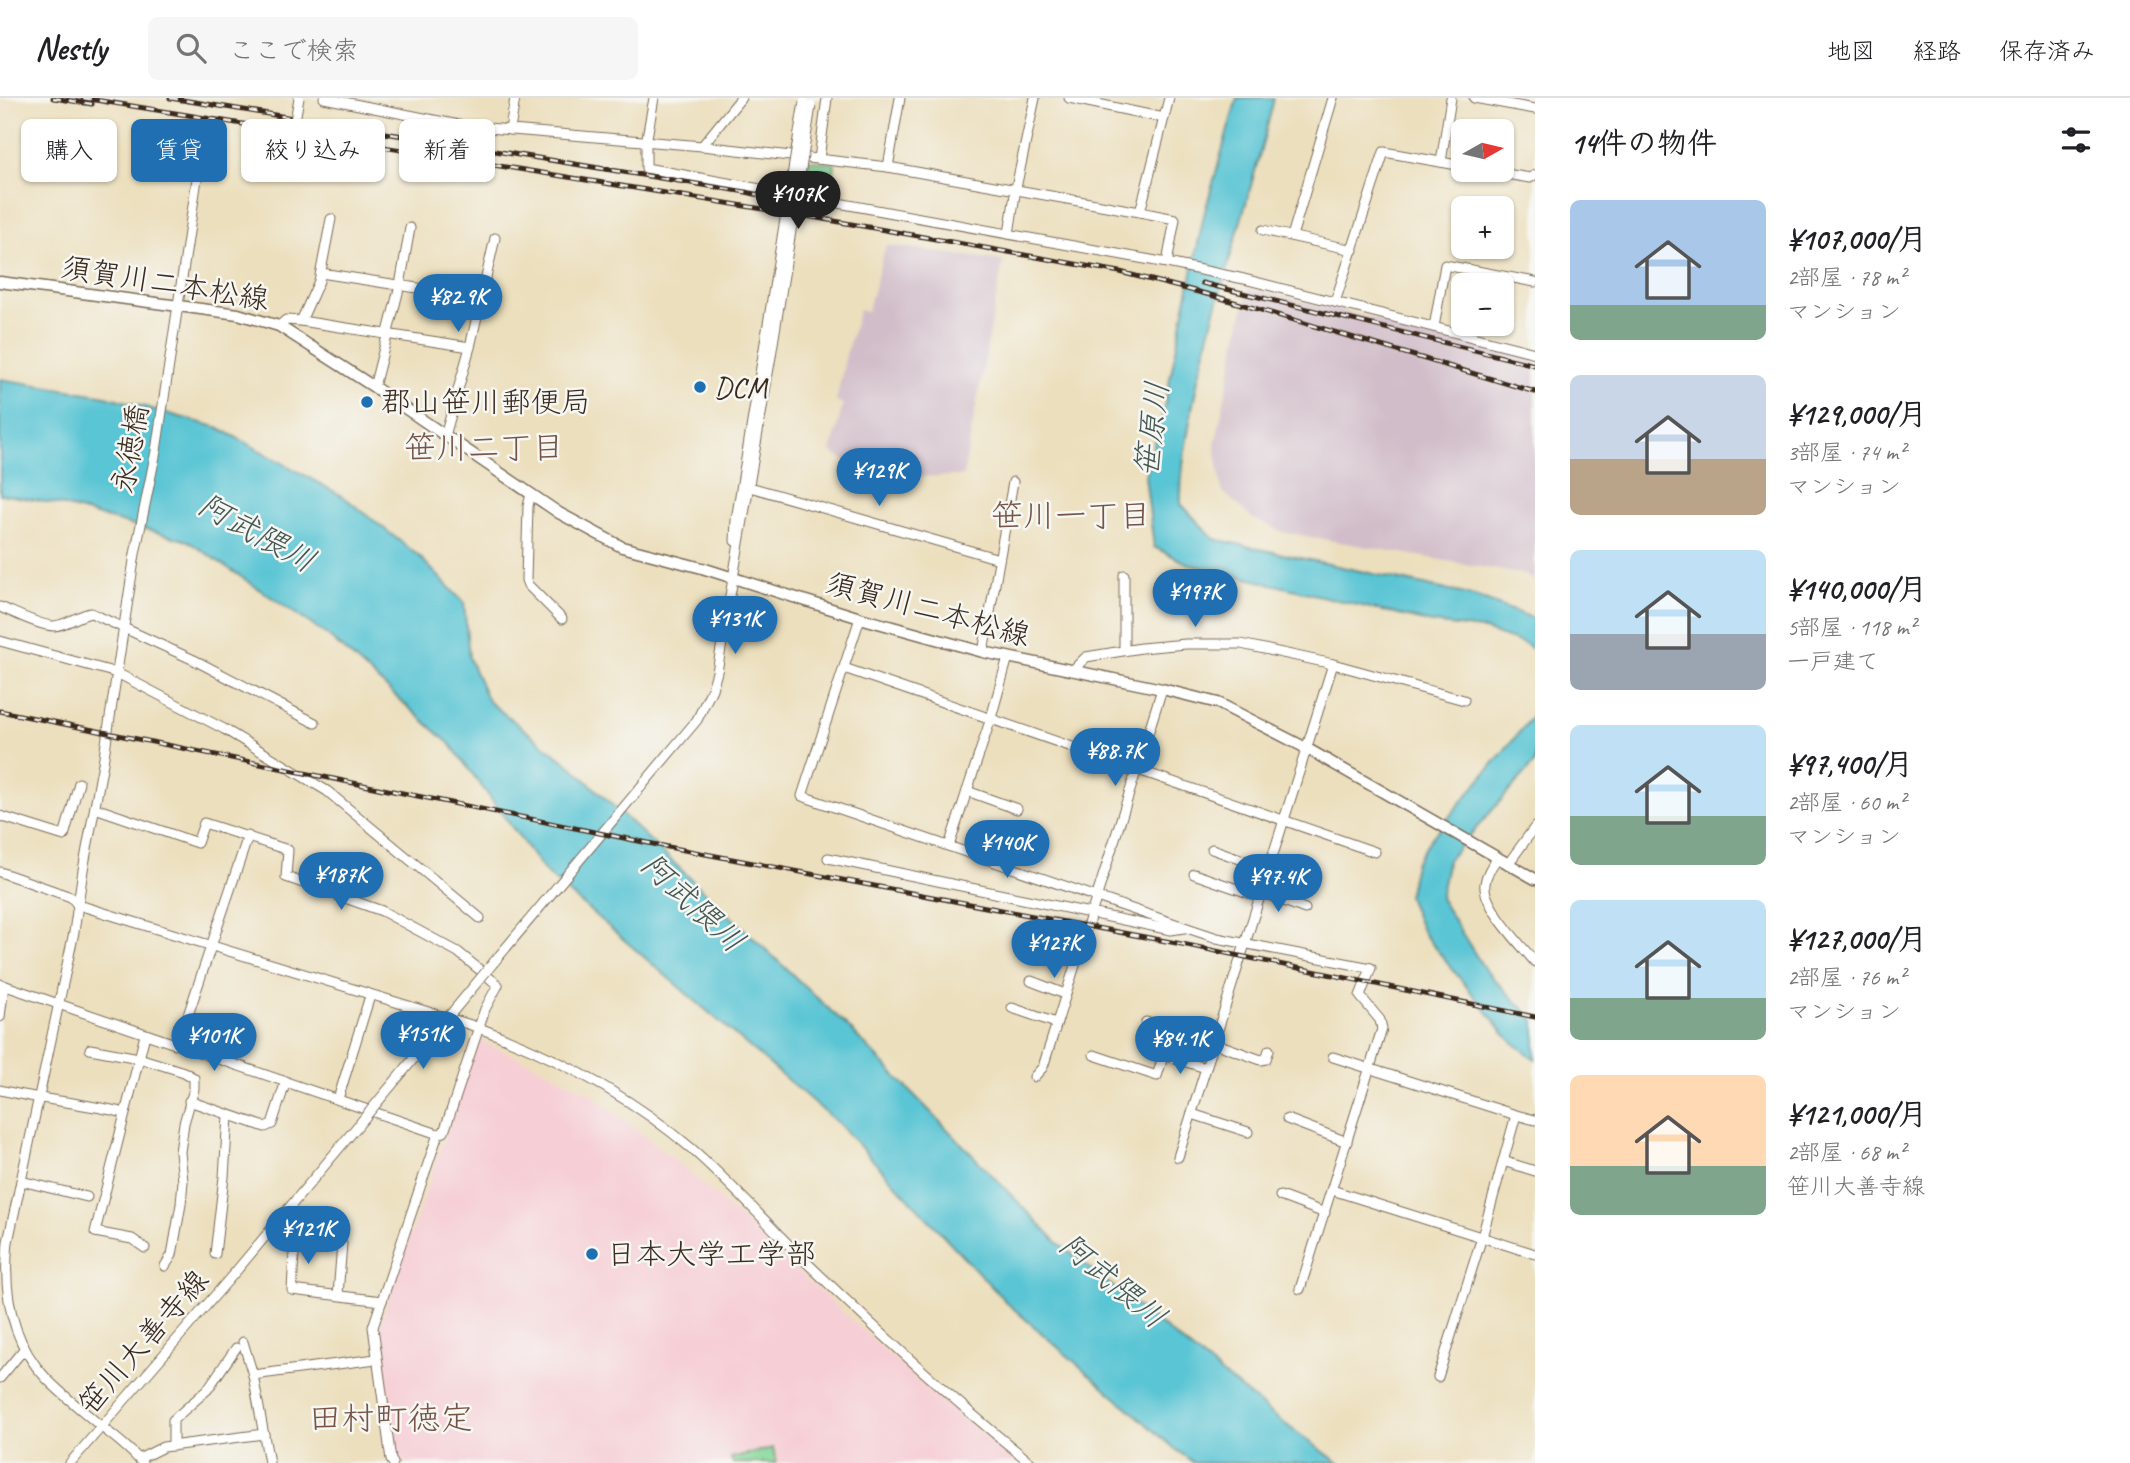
<!DOCTYPE html>
<html lang="ja">
<head>
<meta charset="utf-8">
<style>
  body { margin:0; font-family:Caveat,"Klee One",sans-serif; background:#f6f6f6; color:#202124; height:100vh; display:flex; flex-direction:column; font-size:26px; white-space:nowrap }
  * { box-sizing:border-box; margin:0 }
  p { font-size:23px; color:#757577 }
  .icon { flex:none; width:38px; height:38px; fill:none; stroke:currentColor; stroke-width:2; stroke-linecap:round; stroke-linejoin:round }
  .map { position:relative; flex:1; overflow:hidden }
  .drawer { display:flex; flex-direction:column; background:#fff; width:595px }
  .drawer>* { flex:none }
  .banner { position:absolute; left:21px; top:21px; width:665px; height:63px; display:flex; gap:14px }
  .needle { width:46px; rotate:82deg }
  .controls { position:absolute; left:1451px; top:21px; display:grid; gap:14px }
  .controls a { display:grid; place-items:center; width:63px; height:63px; border-radius:10px; background:#fff; box-shadow:0 2px 5px #0004; font-size:35px }
  .price { position:absolute; translate:-50% -60px; padding:0 16px; border-radius:24px; background:#1f6fb2; color:#fff; font-size:23px; line-height:46px; filter:drop-shadow(0 2px 4px #0008) }
  .price::after { content:''; position:absolute; left:50%; top:42px; width:21px; height:16px; margin-left:-10px; background:inherit; clip-path:polygon(0 0,100% 0,50% 100%) }
  .price.selected { background:#222; color:#fff }
  ul { padding:0; list-style:none }
  li { display:flex; align-items:center; gap:21px; height:175px; padding:0 35px }
  li span { display:grid; place-items:center; flex:none; width:196px; height:140px; border-radius:10px; color:#555 }
  li>.icon { margin-inline-start:auto }
  span .icon { width:84px; height:84px; fill:#fffc; stroke-width:1 }
  li b { font-size:30px }
  h2 { display:flex; justify-content:space-between; align-items:center; height:84px; padding:0 35px; font-size:30px }
  .tag { padding:0 24px; border-radius:10px; background:#fff; box-shadow:0 2px 5px #0004; font-size:24px; line-height:63px }
  .tag.selected { background:#1f6fb2; color:#fff }
  header { display:flex; align-items:center; gap:42px; box-sizing:border-box; height:98px; padding:0 35px; background:#fff; border-bottom:2px solid #e0e0e0 }
  header strong { font-size:33px }
  nav { display:flex; gap:38px; margin-inline-start:auto; font-size:24px }
  .search { width:490px; height:63px; background:#f6f6f6; display:flex; align-items:center; gap:18px; box-sizing:border-box; padding:0 24px; border-radius:10px; color:#757577; font-size:26px }
  main { display:flex; flex:1; min-height:0 }
  .map>svg:first-child { display:block }
</style>
</head>
<body>
<header>
<strong>Nestly</strong>
<div class="search"><svg class="icon" aria-label="search" viewBox="0 0 24 24"><circle cx="10" cy="10" r="6"/><path d="M15 15l6 6"/></svg>ここで検索</div>
<nav><a>地図</a><a>経路</a><a>保存済み</a></nav>
</header>
<main>
<div class="map">
<svg width="1535" height="1365" viewBox="0 0 1535 1365">
  <rect width="100%" height="100%" fill="#f6f6f2"/>
  <filter id="ink" filterUnits="userSpaceOnUse"><feTurbulence type="fractalNoise" baseFrequency=".0143" numOctaves="2"/><feDisplacementMap in="SourceGraphic" scale="14" xChannelSelector="R" yChannelSelector="G"/><feConvolveMatrix kernelMatrix="1 2 1 2 8 2 1 2 1" color-interpolation-filters="sRGB"/></filter>
  <filter id="wash" filterUnits="userSpaceOnUse"><feTurbulence type="fractalNoise" baseFrequency=".00686" numOctaves="4" result="noise"/><feDisplacementMap in="SourceGraphic" scale="28" xChannelSelector="R" yChannelSelector="G"/><feGaussianBlur stdDeviation="1.57" result="paint"/><feColorMatrix in="noise" values="0 0 0 0 0 0 0 0 0 0 0 0 0 0 0 0 0 1.4 0 .05"/><feComposite in="paint" operator="in"/></filter>
  <g filter="url(#wash)">
    <rect width="100%" height="100%" fill="#ecdfbd"/>
    <path fill="#f6cfd6" d="M478,942L536,967L591,996L651,1043L697,1081L937,1300L1019,1365H404L403,1362L396,1358L378,1231Z"/>
    <g fill="#d1bdc9">
      <path d="M886,147L1003,163L963,378L884,379L862,372L831,354L843,306L836,304L846,256L859,212L867,214Z"/>
      <path d="M1248,190L1535,260V483L1526,477L1283,434L1252,420L1222,393L1215,347Z"/>
    </g>
    <g fill="#83d799" stroke="#5f805c" stroke-width="2">
      <path d="M809,62L835,66L831,97L804,93Z"/>
      <path d="M773,1350L776,1365H733L731,1360Z"/>
    </g>
    <g fill="#5ac5d4" stroke="#4a7879" stroke-width="2">
      <path d="M1237,0H1274C1250,105 1212,204 1192,311C1187,343 1180,373 1181,406L1214,441L1474,498L1535,521V554L1528,547L1481,531L1432,525L1189,466L1154,449L1145,378L1162,319L1204,117Z"/>
      <path d="M0,281L106,298L219,330L344,399L420,459L464,505L469,560L488,603L572,669L848,929L1057,1144L1277,1320L1339,1365H1194L1174,1350L1007,1205L839,1026L546,775L451,647L327,537L188,443L57,406L0,396Z"/>
      <path d="M1535,607V664L1448,762L1440,800L1485,872L1535,923V961L1510,942L1423,835L1408,799L1415,765L1429,743L1532,619Z"/>
    </g>
  </g>
  <g filter="url(#ink)">
    <g fill="none" stroke-linecap="round" stroke-linejoin="round">
      <g stroke="#796956" stroke-width="11">
        <g id="minor">
          <path d="M324,0L464,28L702,48L888,69L1140,114L1175,121L1167,165"/>
          <path d="M654,0L646,45V70L1167,165L1244,181L1535,255"/>
          <path d="M1069,0L1164,20"/>
          <path d="M1474,0L1535,11"/>
          <path d="M510,32L515,0"/>
          <path d="M702,48L741,0"/>
          <path d="M819,61L827,0"/>
          <path d="M1441,64L1451,0"/>
          <path d="M888,69L900,0"/>
          <path d="M1482,72L1530,80L1535,77"/>
          <path d="M1140,114L1169,0"/>
          <path d="M1263,132L1353,152"/>
          <path d="M1009,136L1016,90L1035,0"/>
          <path d="M1292,138L1333,0"/>
          <path d="M321,175L481,200"/>
          <path d="M1335,204L1384,54L1463,68"/>
          <path d="M301,223L319,183L331,121"/>
          <path d="M279,228L286,222L301,223L470,249"/>
          <path d="M1434,229L1445,167L1535,184"/>
          <path d="M374,289L400,187L410,130"/>
          <path d="M445,338L470,249L495,140"/>
          <path d="M750,389L999,461"/>
          <path d="M531,396L528,408L526,482L528,487L562,521"/>
          <path d="M735,443L736,422L763,257"/>
          <path d="M1124,477V552"/>
          <path d="M0,509C13,514 40,528 54,528C67,527 78,517 91,515L194,562L315,625"/>
          <path d="M860,520L802,698L1193,832L1217,840L1371,870L1360,898L1380,922L1382,931L1300,1191"/>
          <path d="M0,543L117,575L224,631L327,693L480,820"/>
          <path d="M983,554L1013,384"/>
          <path d="M844,570L1375,754"/>
          <path d="M1072,573L1086,559L1141,550L1186,546H1241L1333,566L1464,602"/>
          <path d="M967,693L1017,711"/>
          <path d="M95,710L197,745L204,725L288,752L286,779L382,813L458,854L498,887L485,911L444,1034L438,1036L373,1229L391,1362L393,1365"/>
          <path d="M0,718L64,738L79,685"/>
          <path d="M949,748L991,620L1008,559"/>
          <path d="M1212,751L1268,771"/>
          <path d="M828,760L1171,832L1184,830"/>
          <path d="M1497,761C1491,769 1486,776 1485,786C1482,807 1521,847 1535,864"/>
          <path d="M1508,766L1535,729"/>
          <path d="M0,774L71,799L77,806L85,809L471,927C551,956 627,995 692,1051C732,1086 767,1126 805,1163C878,1233 952,1302 1031,1365"/>
          <path d="M1194,776L1260,799"/>
          <path d="M1261,794L1305,811"/>
          <path d="M494,864L697,622L712,591L717,574L771,258"/>
          <path d="M1031,883L1065,896"/>
          <path d="M0,886L438,1036"/>
          <path d="M1012,910L1056,925"/>
          <path d="M0,919L4,887"/>
          <path d="M145,937L95,1134L132,1141L145,1150"/>
          <path d="M1214,945L1261,962L1266,961L1269,952"/>
          <path d="M178,947L248,738"/>
          <path d="M90,951L139,960L184,974L194,980V991L184,1025L180,1054L183,1083L181,1106L172,1157L165,1168"/>
          <path d="M1094,957L1157,978L1171,933L1146,924"/>
          <path d="M1163,957L1206,970"/>
          <path d="M1333,959L1516,1017L1535,1022"/>
          <path d="M1034,979L1043,969L1162,591"/>
          <path d="M0,992C41,1002 84,1005 125,1015"/>
          <path d="M338,1001L370,898"/>
          <path d="M189,1003L265,1029L272,1026L286,983"/>
          <path d="M1192,1016L1248,1034"/>
          <path d="M1287,1021L1347,1044"/>
          <path d="M1178,1059L1333,566"/>
          <path d="M1503,1063L1535,1073"/>
          <path d="M21,1083L87,1099"/>
          <path d="M1332,1092L1535,1156"/>
          <path d="M1280,1098L1325,1115"/>
          <path d="M215,1156L224,1079L228,1018"/>
          <path d="M338,1197L342,1145L334,1140L295,1137L292,1192L382,1203"/>
          <path d="M243,1244L253,1277L269,1365"/>
          <path d="M253,1277L376,1261"/>
          <path d="M1438,1279L1482,1139L1516,1017"/>
          <path d="M0,1280L24,1251"/>
          <path d="M173,1348V1322L207,1292L236,1250"/>
          <path d="M139,1361L163,1349L264,1336"/>
          <path d="M70,1365L237,1172L366,1018"/>
          <path d="M142,1365C130,1350 113,1338 98,1326C81,1311 61,1296 45,1279C10,1241 3,1193 8,1144L74,834L83,772L103,665L135,456L156,353L200,61"/>
        </g>
      </g>
      <g stroke="#796956" stroke-width="13">
        <path id="major" d="M0,184L238,216L279,228L374,289L559,415L622,449L702,470L860,520L983,554L1162,591L1218,605L1306,650L1535,781"/>
      </g>
      <use href="#minor" stroke="#fff" stroke-width="9"/>
      <use href="#major" stroke="#fff" stroke-width="10"/>
      <g stroke="#3b2a1e" stroke-width="5">
        <g id="rail">
          <path d="M53,0L92,6"/>
          <path d="M83,0L812,119L1120,174L1214,198L1535,294"/>
          <path d="M170,0L746,94L817,110"/>
          <path d="M1202,185L1535,267"/>
          <path d="M0,613L663,748L1187,847L1535,919"/>
        </g>
      </g>
      <use href="#rail" stroke="#f6f6f2" stroke-width="2.5" stroke-dasharray="8" stroke-linecap="butt"/>
      <g stroke="#796956" stroke-width="11" stroke-linecap="butt">
        <g id="minor-bridge">
          <path d="M290,51L299,0"/>
          <path d="M763,257L804,4"/>
          <path d="M771,258L811,8"/>
          <path d="M366,1018L494,864"/>
        </g>
      </g>
      <use href="#minor-bridge" stroke="#fff" stroke-width="9"/>
    </g>
  </g>
  <g fill="#1f6fb2" stroke="#f6f6f2" stroke-width="2.5">
    <circle cx="700" cy="289" r="7"/>
    <circle cx="367" cy="304" r="7"/>
    <circle cx="592" cy="1156" r="7"/>
  </g>
  <g text-anchor="middle" dominant-baseline="central" stroke-width="5" stroke-linejoin="round" paint-order="stroke">
    <g font-size="30" fill="#3b2a1e" stroke="#f6f6f2">
      <text transform="translate(165 185) rotate(9)">須賀川二本松線</text>
      <text transform="translate(130 351) rotate(-80)">永徳橋</text>
      <text transform="translate(928 511) rotate(15)">須賀川二本松線</text>
      <text transform="translate(143 1244) rotate(-49)">笹川大善寺線</text>
    </g>
    <g font-size="30" fill="#3b2a1e" stroke="#f6f6f2" text-anchor="start">
      <text x="714" y="289">DCM</text>
      <text x="381" y="304">郡山笹川郵便局</text>
      <text x="606" y="1156">日本大学工学部</text>
    </g>
    <g font-size="32" font-style="italic" fill="#445855" stroke="#f6f6f2">
      <text transform="translate(1152 331) rotate(-83)">笹原川</text>
      <text transform="translate(257 435) rotate(29)">阿武隈川</text>
      <text transform="translate(693 805) rotate(43)">阿武隈川</text>
      <text transform="translate(1113 1183) rotate(40)">阿武隈川</text>
    </g>
    <g font-size="32" fill="#765548" stroke="#f6f6f2">
      <text x="484" y="349">笹川二丁目</text>
      <text x="1071" y="417">笹川一丁目</text>
    </g>
    <g font-size="33" fill="#765548" stroke="#f6f6f2">
      <text x="391" y="1320">田村町徳定</text>
    </g>
  </g>
</svg>
<div class="controls">
<a><svg class="needle" viewBox="-14 -14 28 28"><path d="M0-13l5 13h-10z" fill="#e53935"/><path d="M0 13l5-13h-10z" fill="#757577"/></svg></a>
<a>+</a>
<a>−</a>
</div>
<b class="price selected" style="left:798px;top:133px">¥107K</b>
<b class="price" style="left:458px;top:236px">¥82.9K</b>
<b class="price" style="left:879px;top:410px">¥129K</b>
<b class="price" style="left:1195px;top:531px">¥197K</b>
<b class="price" style="left:735px;top:558px">¥131K</b>
<b class="price" style="left:1115px;top:690px">¥88.7K</b>
<b class="price" style="left:1007px;top:782px">¥140K</b>
<b class="price" style="left:341px;top:814px">¥187K</b>
<b class="price" style="left:1278px;top:816px">¥97.4K</b>
<b class="price" style="left:1054px;top:882px">¥127K</b>
<b class="price" style="left:423px;top:973px">¥151K</b>
<b class="price" style="left:214px;top:975px">¥101K</b>
<b class="price" style="left:1180px;top:978px">¥84.1K</b>
<b class="price" style="left:308px;top:1168px">¥121K</b>
<div class="banner">
<a class="tag">購入</a>
<a class="tag selected">賃貸</a>
<a class="tag">絞り込み</a>
<a class="tag">新着</a>
</div>
</div>
<section class="drawer">
<h2>14件の物件<svg class="icon" aria-label="filters" viewBox="0 0 24 24"><path d="M4 7h16M4 17h16"/><circle cx="9" cy="7" r="2"/><circle cx="15" cy="17" r="2"/></svg></h2>
<ul>
<li><span style="background:linear-gradient(#a9c7e8 75%,#7fa58c 0)"><svg class="icon" aria-label="home" viewBox="0 0 24 24"><path d="M3 11l9-7 9 7M6 9v11h12V9"/></svg></span><div><b>¥107,000/月</b><p>2部屋 · 78 m²</p><p>マンション</p></div></li>
<li><span style="background:linear-gradient(#c9d6e8 60%,#b9a48a 0)"><svg class="icon" aria-label="home" viewBox="0 0 24 24"><path d="M3 11l9-7 9 7M6 9v11h12V9"/></svg></span><div><b>¥129,000/月</b><p>3部屋 · 74 m²</p><p>マンション</p></div></li>
<li><span style="background:linear-gradient(#bfe0f5 60%,#9aa5b1 0)"><svg class="icon" aria-label="home" viewBox="0 0 24 24"><path d="M3 11l9-7 9 7M6 9v11h12V9"/></svg></span><div><b>¥140,000/月</b><p>5部屋 · 118 m²</p><p>一戸建て</p></div></li>
<li><span style="background:linear-gradient(#bfe0f5 65%,#7fa58c 0)"><svg class="icon" aria-label="home" viewBox="0 0 24 24"><path d="M3 11l9-7 9 7M6 9v11h12V9"/></svg></span><div><b>¥97,400/月</b><p>2部屋 · 60 m²</p><p>マンション</p></div></li>
<li><span style="background:linear-gradient(#bfe0f5 70%,#7fa58c 0)"><svg class="icon" aria-label="home" viewBox="0 0 24 24"><path d="M3 11l9-7 9 7M6 9v11h12V9"/></svg></span><div><b>¥127,000/月</b><p>2部屋 · 76 m²</p><p>マンション</p></div></li>
<li><span style="background:linear-gradient(#ffd9b3 65%,#7fa58c 0)"><svg class="icon" aria-label="home" viewBox="0 0 24 24"><path d="M3 11l9-7 9 7M6 9v11h12V9"/></svg></span><div><b>¥121,000/月</b><p>2部屋 · 68 m²</p><p>笹川大善寺線</p></div></li>
</ul>
</section>
</main>
</body>
</html>
